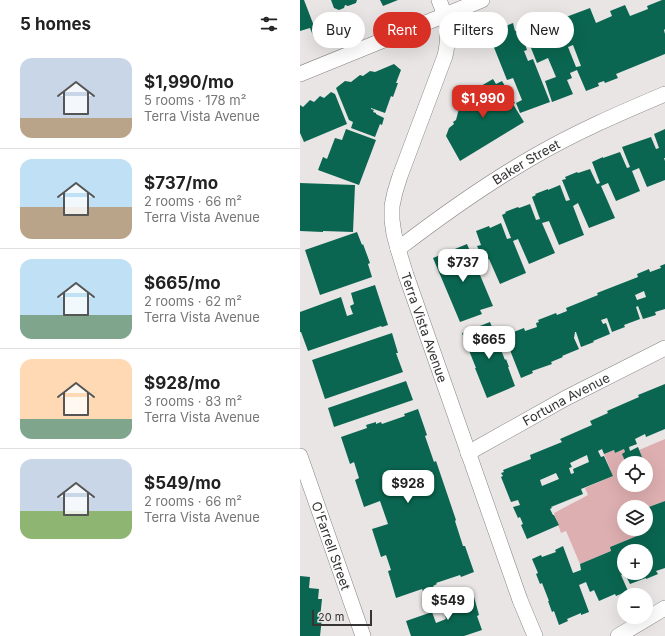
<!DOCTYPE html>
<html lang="en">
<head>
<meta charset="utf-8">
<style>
  body { margin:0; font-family:Inter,sans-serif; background:#f2f2f2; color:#222; height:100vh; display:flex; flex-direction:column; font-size:15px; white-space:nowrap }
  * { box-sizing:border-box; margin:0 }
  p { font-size:13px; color:#767676 }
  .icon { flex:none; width:22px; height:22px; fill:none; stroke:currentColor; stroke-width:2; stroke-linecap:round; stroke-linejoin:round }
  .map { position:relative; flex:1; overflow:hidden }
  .drawer { display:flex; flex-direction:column; background:#fff; width:300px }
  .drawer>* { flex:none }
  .hud { position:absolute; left:12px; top:12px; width:293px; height:36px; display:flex; gap:8px }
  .tools { position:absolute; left:317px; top:456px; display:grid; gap:8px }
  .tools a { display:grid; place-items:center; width:36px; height:36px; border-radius:50%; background:#fff; box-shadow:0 4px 16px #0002; font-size:20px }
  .scale { position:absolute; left:12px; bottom:10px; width:60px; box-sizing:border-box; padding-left:4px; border:2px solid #353333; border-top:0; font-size:11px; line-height:14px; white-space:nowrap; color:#353333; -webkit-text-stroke:3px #e9e5e5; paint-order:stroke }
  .price { position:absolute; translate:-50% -34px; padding:0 9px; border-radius:8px; background:#fff; color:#222; font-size:13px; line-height:26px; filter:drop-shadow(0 1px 2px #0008) }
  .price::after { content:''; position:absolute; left:50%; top:24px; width:12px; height:9px; margin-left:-6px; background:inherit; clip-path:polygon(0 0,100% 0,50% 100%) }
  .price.current { background:#d93025; color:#fff }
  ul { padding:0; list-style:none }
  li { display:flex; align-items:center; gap:12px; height:100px; padding:0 20px }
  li+li { border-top:1px solid #e0e0e0 }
  li span { display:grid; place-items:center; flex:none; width:112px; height:80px; border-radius:12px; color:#555 }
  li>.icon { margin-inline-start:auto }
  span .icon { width:48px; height:48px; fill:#fffc; stroke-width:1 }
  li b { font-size:17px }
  h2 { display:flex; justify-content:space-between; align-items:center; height:48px; padding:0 20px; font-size:17px }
  .pill { padding:0 14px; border-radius:18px; background:#fff; box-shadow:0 4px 16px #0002; font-size:14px; line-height:36px }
  .pill.current { background:#d93025; color:#fff }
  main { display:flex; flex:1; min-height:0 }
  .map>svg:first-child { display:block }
</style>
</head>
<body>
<main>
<section class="drawer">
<h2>5 homes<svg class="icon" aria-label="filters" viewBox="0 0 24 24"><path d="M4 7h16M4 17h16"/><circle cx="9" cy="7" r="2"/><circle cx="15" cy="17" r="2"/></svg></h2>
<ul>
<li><span style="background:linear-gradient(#c9d6e8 75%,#b9a48a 0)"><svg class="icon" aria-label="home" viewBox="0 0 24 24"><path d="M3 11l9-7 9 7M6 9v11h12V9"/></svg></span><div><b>$1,990/mo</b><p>5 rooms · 178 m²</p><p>Terra Vista Avenue</p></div></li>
<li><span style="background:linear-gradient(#bfe0f5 60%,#b9a48a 0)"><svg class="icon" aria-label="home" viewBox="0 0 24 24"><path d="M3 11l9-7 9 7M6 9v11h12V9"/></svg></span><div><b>$737/mo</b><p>2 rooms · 66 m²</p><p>Terra Vista Avenue</p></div></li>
<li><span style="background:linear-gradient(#bfe0f5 70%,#7fa58c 0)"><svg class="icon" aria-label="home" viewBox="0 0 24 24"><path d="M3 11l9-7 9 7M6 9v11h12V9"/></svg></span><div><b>$665/mo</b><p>2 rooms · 62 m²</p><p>Terra Vista Avenue</p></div></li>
<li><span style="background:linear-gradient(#ffd9b3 75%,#7fa58c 0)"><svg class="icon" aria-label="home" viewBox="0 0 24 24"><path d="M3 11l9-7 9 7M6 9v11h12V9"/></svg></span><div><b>$928/mo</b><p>3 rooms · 83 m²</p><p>Terra Vista Avenue</p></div></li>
<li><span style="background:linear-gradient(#c9d6e8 65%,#8fb573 0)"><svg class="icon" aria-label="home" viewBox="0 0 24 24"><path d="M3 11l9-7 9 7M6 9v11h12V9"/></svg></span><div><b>$549/mo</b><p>2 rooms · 66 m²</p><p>Terra Vista Avenue</p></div></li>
</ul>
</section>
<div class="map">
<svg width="365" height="636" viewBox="0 0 365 636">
  <rect width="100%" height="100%" fill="#e9e5e5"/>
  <path fill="#deafb0" d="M365,439V501L346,508V507H324V529H339L342,534L310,547L311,551L280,564L266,531L261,533L254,513L288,495L285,488L313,476L304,454L314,450L315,453L324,449L325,452L326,463H324V485H346V463H342L344,462L339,450Z"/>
  <g fill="#0a6650" fill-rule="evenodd">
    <path d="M0,0H4L14,26L17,25L22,36L14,38L10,28L0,31Z"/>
    <path d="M31,0H57L56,3L48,6L45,5L44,8L39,10L34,8Z"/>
    <path d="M80,0H98L83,6Z"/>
    <path d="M362,0H365V29L364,30L365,34V54L316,74L318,78L305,83L304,81L298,83L299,86L286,91L277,70L270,73L272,78L267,80L273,94L252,102L245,81L256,77L248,58L237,63L229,43L232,42L229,34L249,27L251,34L262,30L258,20L290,8L296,23L312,16L310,11L325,5L330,16L348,9L347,6ZM273,45L281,66L276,67L268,47Z"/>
    <path d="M213,23L215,31L218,30L220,36L218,37L219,39L223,38L227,50L224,51L228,61L233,59L250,102L220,113L216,103L222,100L213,78L207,80L189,35L197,31L196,30Z"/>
    <path d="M94,64L101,70L96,83H98L93,97L91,96L85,113L71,108V109L74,110L73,112L76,113V114L84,118L82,125L80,124L75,137L51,128L53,122L49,120L36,88L45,81L51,82L60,75L63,76L70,71L75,72Z"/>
    <path d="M193,79L196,84L202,81L215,103L213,104L224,122L160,161L146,136L149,128L154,124L153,122L156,120L162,97Z"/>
    <path d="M31,92L35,94L47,124L4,142L0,133V105L3,107L10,100L14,102L20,96L24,98Z"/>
    <path d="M46,129L76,140L59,185L18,170L23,157L27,159L35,138L42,140Z"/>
    <path d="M365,129V158H364L365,161V180L347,187L339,168L332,171L340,191L316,201L308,183L301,186L315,218L289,228L278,203L273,206L284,235L259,245L249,221L242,223L255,253L229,264L218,239L213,241L226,273L200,284L189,259L184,261L177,246L181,245L176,231L189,226L190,228L201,223L207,239L211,238L202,215L206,213L205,212L218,207L219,208L230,204L236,220L240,219L232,197L236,195L235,194L248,189V190L260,185L266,201L270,200L262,180L266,179L265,177L277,172L278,173L290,169L297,184L300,183L292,162L303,157V158L320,152L327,168L330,167L322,147L351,137L356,149L359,148L354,134Z"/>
    <path d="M0,183L55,185L53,232L23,231V232L0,231Z"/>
    <path d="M57,232L62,245L63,244L70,263L68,264L72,277L20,295L5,250Z"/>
    <path d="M167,244L193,306L180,310L182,314L160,322L133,258Z"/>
    <path d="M365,264V309L355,312L356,315L343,319L338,306L336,307L340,319L324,325L325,327L312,332L307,318L301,320L303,324L306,323L310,334L293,341L294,342L281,347L276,332H275L274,338L279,349L262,356L263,357L251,362L252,364L232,371L233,373L221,378L206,340L213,337L211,333L224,328L225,331L237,327L236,323L239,322L238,320L256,313L257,315L267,311L266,308L298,295L297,293L338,277L337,274L349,269L350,272L361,268L360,266ZM344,291L346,297L337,300L335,295Z"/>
    <path d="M75,285L88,325L82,327L81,326L8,351L1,332H0V312L41,297L47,316L53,314L50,306L54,304L51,293Z"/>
    <path d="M190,322L205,360L206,359L209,367H208L215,386L187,398L175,368H176L162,333Z"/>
    <path d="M92,333L98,353H96L103,372L25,399L12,360Z"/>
    <path d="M106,381L113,400L34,427L28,408Z"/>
    <path d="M365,384V429L346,437L345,434L335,439L337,444L329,447L330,451L338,447L344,462L342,463H326L322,454L325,452L324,449L315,453L314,450L304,454L302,449L298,451L301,457L304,456L313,476L281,489L283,494L251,507L252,508L250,509L253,515H254L259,525L227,539L221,525L223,524L220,517L218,518L213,507L220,505L218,500L211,502L201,477L203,476L201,473L204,472L203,470L231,459L230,455L262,442L260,439L292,425L290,421L308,413L307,411L339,397L338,395ZM287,455L289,462L273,469L274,473L271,474L269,468L272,467L270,463ZM256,473L259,479L242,486L240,480Z"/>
    <path d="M118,409L127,435L125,436L134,462L136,461L156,520L155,521L163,546H165L174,572L161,577L160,575L136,583L137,584L133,586L134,588L123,591L122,589L96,598L88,571L91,570L86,555L81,557L72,529L88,524L80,501L64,507L55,480L59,478L54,462L50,464L41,437L67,428L66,425L76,422V424L81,422L82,424L105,416L104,414Z"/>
    <path d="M365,501V568L356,571L358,574L346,579V578L330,584L325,574L321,575L328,591L316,596L315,594L299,601L294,590L290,592L286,582L279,585L289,612L281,615V613L267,619L268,621L259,625L254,611L252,612L248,601H249L242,583L240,584L236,574L238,573L232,559L241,555L242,557L256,552L255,550L263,546L273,573L281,570L280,564L311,551L310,547L342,534L339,529H346V508ZM324,551H346V573H324Z"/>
    <path d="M0,576L10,577L9,588L19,589L18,599H22L20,618H22L20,636H0Z"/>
    <path d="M174,597L179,615L177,616L182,630L164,636H111L106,621L132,612L136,623L146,619L142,607Z"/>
  </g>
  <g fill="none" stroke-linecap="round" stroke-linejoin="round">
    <g stroke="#878383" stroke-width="16">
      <g id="minor">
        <path id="s1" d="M139,0C148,22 150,33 145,56L100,176L95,192L92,206V220L94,234L98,249L106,275L220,600L235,636"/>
        <path d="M0,74L182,0"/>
        <path id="s2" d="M98,249C141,216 186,184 233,157C276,132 320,113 365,94"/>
        <path id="s3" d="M168,453L266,398L365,348"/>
        <path id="s4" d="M0,456L63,636"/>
        <path d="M318,636L365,608"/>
      </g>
    </g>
    <use href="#minor" stroke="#fff" stroke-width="15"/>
  </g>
  <g text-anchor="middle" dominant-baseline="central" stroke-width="4" stroke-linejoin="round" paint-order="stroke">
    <g font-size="13" fill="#353333" stroke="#e9e5e5">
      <text stroke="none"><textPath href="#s2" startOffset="155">Baker Street</textPath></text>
      <text stroke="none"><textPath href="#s1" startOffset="343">Terra Vista Avenue</textPath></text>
      <text stroke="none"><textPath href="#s3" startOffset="112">Fortuna Avenue</textPath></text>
      <text stroke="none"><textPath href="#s4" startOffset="95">O'Farrell Street</textPath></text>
    </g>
  </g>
</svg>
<div class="tools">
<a><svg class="icon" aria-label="locate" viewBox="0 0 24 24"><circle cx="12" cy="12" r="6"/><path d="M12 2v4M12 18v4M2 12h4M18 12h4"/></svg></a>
<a><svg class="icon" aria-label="layers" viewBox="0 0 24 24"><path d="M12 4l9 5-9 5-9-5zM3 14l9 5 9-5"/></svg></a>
<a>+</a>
<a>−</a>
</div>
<div class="scale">20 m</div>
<b class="price current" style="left:183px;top:119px">$1,990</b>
<b class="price" style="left:163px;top:283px">$737</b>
<b class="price" style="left:189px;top:360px">$665</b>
<b class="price" style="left:108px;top:504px">$928</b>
<b class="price" style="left:148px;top:621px">$549</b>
<div class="hud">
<a class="pill">Buy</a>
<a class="pill current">Rent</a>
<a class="pill">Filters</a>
<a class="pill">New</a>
</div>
</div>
</main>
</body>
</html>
